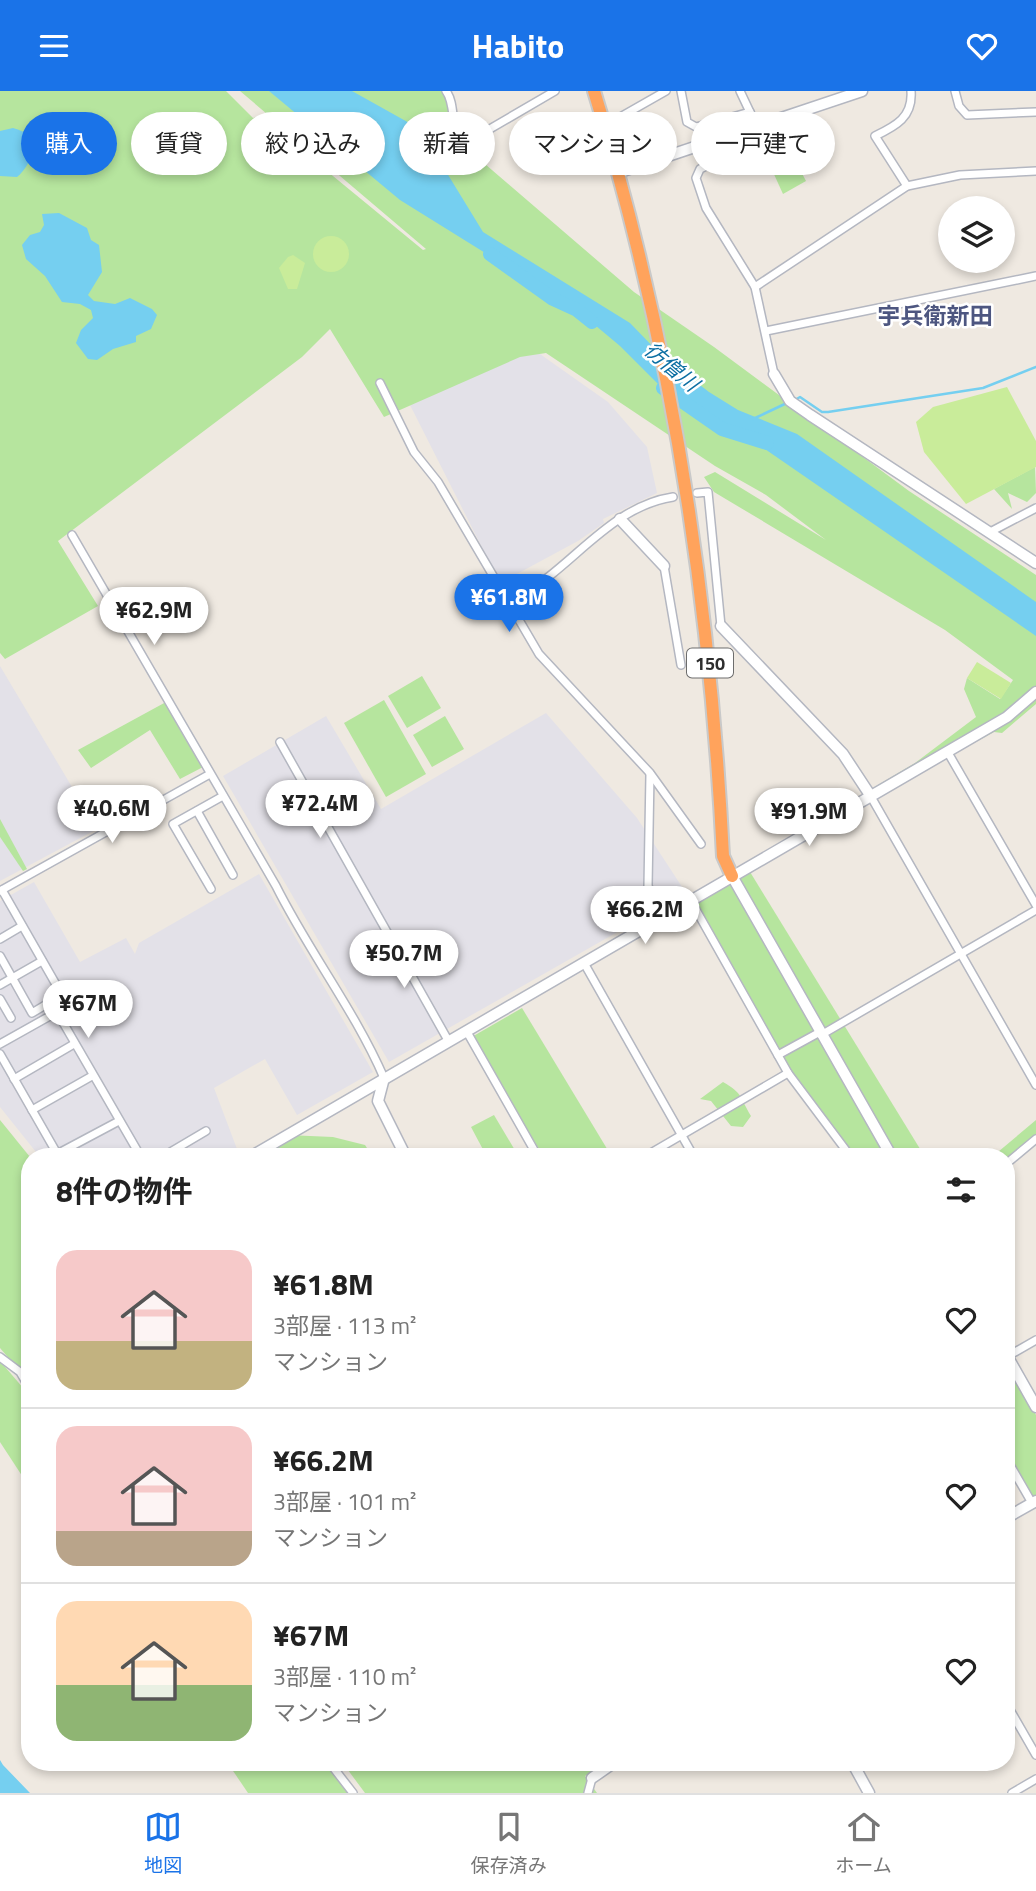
<!DOCTYPE html>
<html lang="ja">
<head>
<meta charset="utf-8">
<style>
  body { margin:0; font-family:"Titillium Web","Noto Sans JP",sans-serif; background:#f2f2f2; color:#222; height:100vh; display:flex; flex-direction:column; font-size:26px; white-space:nowrap }
  * { box-sizing:border-box; margin:0 }
  p { font-size:23px; color:#767676 }
  .icon { flex:none; width:38px; height:38px; fill:none; stroke:currentColor; stroke-width:2; stroke-linecap:round; stroke-linejoin:round }
  .map { position:relative; flex:1; overflow:hidden }
  .drawer { position:absolute; left:21px; top:1057px; width:994px; height:623px; display:flex; flex-direction:column; background:#fff; border-radius:28px; box-shadow:0 4px 10px #0003 }
  .drawer>* { flex:none }
  .top-card { position:absolute; left:21px; top:21px; width:994px; height:63px; display:flex; gap:14px }
  .controls { position:absolute; left:938px; top:105px; display:grid; gap:14px }
  .controls a { display:grid; place-items:center; width:77px; height:77px; border-radius:50%; background:#fff; box-shadow:0 4px 10px #0003; font-size:35px }
  .price { position:absolute; translate:-50% -60px; padding:0 16px; border-radius:24px; background:#fff; color:#222; font-size:23px; line-height:46px; filter:drop-shadow(0 2px 4px #0008) }
  .price::after { content:''; position:absolute; left:50%; top:42px; width:21px; height:16px; margin-left:-10px; background:inherit; clip-path:polygon(0 0,100% 0,50% 100%) }
  .price.current { background:#1a73e8; color:#fff }
  ul { padding:0; list-style:none }
  li { display:flex; align-items:center; gap:21px; height:175px; padding:0 35px }
  li+li { border-top:2px solid #e0e0e0 }
  li span { display:grid; place-items:center; flex:none; width:196px; height:140px; border-radius:21px; color:#555 }
  li>.icon { margin-inline-start:auto }
  span .icon { width:84px; height:84px; fill:#fffc; stroke-width:1 }
  li b { font-size:30px }
  h2 { display:flex; justify-content:space-between; align-items:center; height:84px; padding:0 35px; font-size:30px }
  .chip { padding:0 24px; border-radius:32px; background:#fff; box-shadow:0 4px 10px #0003; font-size:24px; line-height:63px }
  .chip.current { background:#1a73e8; color:#fff }
  header { display:flex; justify-content:space-between; align-items:center; height:91px; padding:0 35px; background:#1a73e8; color:#fff; font-size:32px; font-weight:700 }
  .tabs { display:flex; justify-content:space-around; align-items:center; height:98px; border-top:2px solid #e0e0e0; background:#fff; font-size:19px; color:#767676 }
  .tabs a { display:grid; justify-items:center; gap:4px }
  .tabs .current { color:#1a73e8 }
  .map>svg:first-child { display:block }
</style>
</head>
<body>
<header><svg class="icon" aria-label="menu" viewBox="0 0 24 24"><path d="M4 6h16M4 12h16M4 18h16"/></svg>Habito<svg class="icon" aria-label="heart" viewBox="0 0 24 24"><path d="M12 20l-8-8c-3-5 5-10 8-4 3-6 11-1 8 4z"/></svg></header>
<div class="map">
<svg width="1036" height="1702" viewBox="0 0 1036 1702">
  <rect width="100%" height="100%" fill="#efe9e1"/>
  <g fill="#e3e1e8">
    <path d="M530,256L608,311L647,356L657,402L603,428L604,432L578,450L500,492L410,314Z"/>
    <path d="M0,575L97,738L0,790Z"/>
    <path d="M546,622L637,727L686,802L389,971L223,685L326,625L381,718Z"/>
    <path d="M259,783L373,981L297,1024L265,968L214,997L237,1058L225,1066H40L0,1016V810L34,791L80,871L126,847L135,863L139,852Z"/>
  </g>
  <g fill="#b6e59e">
    <path d="M0,0H226L253,27L260,25L423,159L426,158L240,0H444L464,55L634,201L714,256L909,400L1036,484V613L1002,642L994,641L878,705L873,697L915,672L976,626L964,598L967,587L1000,608L1013,589L945,539L714,401L704,386L715,381L826,449L766,404L715,375L546,262L520,266L384,326L330,238L302,266L58,450L98,515L5,568L0,562Z"/>
    <path d="M783,46L806,90L783,103L762,57Z"/>
    <path d="M1035,376L1036,402L1027,411L1008,402L1012,418L994,398Z"/>
    <path d="M422,585L441,617L407,637L388,605Z"/>
    <path d="M384,609L426,683L386,706L344,632Z"/>
    <path d="M166,611L205,675L180,688L150,639L91,677L78,659Z"/>
    <path d="M445,625L464,658L432,676L413,644Z"/>
    <path d="M0,728L27,778L23,780L0,746Z"/>
    <path d="M747,776L925,1066H851L791,980L691,810Z"/>
    <path d="M522,917L612,1066H544L470,947Z"/>
    <path d="M723,991C743,1002 740,1007 751,1025L743,1036L731,1035L711,1010L700,1008Z"/>
    <path d="M494,1024L519,1066H487L471,1036Z"/>
    <path d="M0,1029L30,1066V1292L0,1257Z"/>
    <path d="M1036,1029V1044L1006,1070V1066H992Z"/>
    <path d="M287,1044L333,1046L365,1054L373,1066H255Z"/>
    <path d="M0,1270L30,1305V1397L0,1351Z"/>
    <path d="M1006,1270L1036,1324V1415L1006,1365Z"/>
    <path d="M227,1671H329L353,1702H248Z"/>
    <path d="M342,1671H605L585,1685L597,1702H365Z"/>
  </g>
  <g fill="#c9ec9a">
    <circle cx="331" cy="163" r="18"/>
    <path d="M293,164L305,172L297,198H288L279,177L288,166Z"/>
    <path d="M1007,296L1036,350V376L966,413L924,361L916,331L933,316Z"/>
    <path d="M977,571L1011,592L1001,608L967,587Z"/>
  </g>
  <g fill="#75cff0">
    <path d="M269,0H352L420,38L483,141L630,232L661,264L709,301L738,319L797,343L1036,511V545L749,347L671,306L620,255L577,219L400,109Z"/>
    <path d="M13,37C41,43 34,72 17,86L0,85V40Z"/>
    <path d="M59,122L87,137L91,149L99,154L102,181L88,204L94,210L115,213L130,207L152,218L157,224L151,238L136,245V251L113,258L97,269L88,268L76,252L81,239L93,227L91,219L80,213L62,211L45,185L26,168L22,154L30,144L40,141L44,134L42,123Z"/>
    <path d="M0,1669L3,1674L30,1702H0Z"/>
  </g>
  <g fill="none" stroke-linecap="round" stroke-linejoin="round">
    <g stroke="#75cff0" stroke-width="2.5">
      <path d="M795,309L800,306L822,321H828L983,297L1036,276"/>
      <path d="M753,328L789,311"/>
    </g>
    <g stroke="#75cff0" stroke-width="14">
      <path d="M490,163L553,208L577,219L592,231"/>
      <path d="M663,297L722,338L767,352"/>
    </g>
    <g stroke="#b4b7c1" stroke-width="10">
      <g id="street">
        <path d="M446,0C457,14 449,43 464,53L555,0"/>
        <path d="M681,0L687,31L696,36L750,21"/>
        <path d="M740,0L757,36L750,53L700,78L696,87L706,117L755,196L774,283"/>
        <path d="M955,0L959,15L967,24L1036,21"/>
        <path d="M622,25L666,0"/>
        <path d="M907,95L875,45C896,35 913,26 911,0"/>
        <path d="M755,196L907,95L960,84L1036,80"/>
        <path d="M766,240L1036,185"/>
        <path d="M380,292L414,361L438,391L539,563L650,682L701,753"/>
        <path d="M697,402L708,401L721,535"/>
        <path d="M992,440L1036,417"/>
        <path d="M72,444L276,795C309,861 355,920 384,987"/>
        <path d="M664,475L681,574"/>
        <path d="M508,515C521,506 535,497 547,487C587,456 621,414 673,406"/>
        <path d="M280,651L449,951"/>
        <path d="M947,660L1036,814"/>
        <path d="M650,683L648,795L662,827"/>
        <path d="M870,704L1036,994"/>
        <path d="M197,720L233,784"/>
        <path d="M211,798L173,733L223,705"/>
        <path d="M0,800L210,683"/>
        <path d="M691,810L788,982L851,1066"/>
        <path d="M0,848L22,835"/>
        <path d="M0,865L32,922L62,904L2,799"/>
        <path d="M584,872L694,1066"/>
        <path d="M0,894L42,870"/>
        <path d="M0,908L11,927"/>
        <path d="M467,941L538,1066"/>
        <path d="M821,944L1036,819"/>
        <path d="M0,953L57,921L141,1066"/>
        <path d="M0,963L59,1066"/>
        <path d="M778,964L820,941"/>
        <path d="M14,988L74,953"/>
        <path d="M32,1019L92,985"/>
        <path d="M57,1063L119,1030"/>
        <path d="M162,1066L206,1040"/>
        <path d="M644,1066L788,982"/>
        <path d="M1006,1073L1036,1048"/>
        <path d="M1008,1265L1036,1249"/>
        <path d="M0,1266L20,1281L30,1298"/>
        <path d="M1006,1367L1032,1412"/>
        <path d="M1006,1612L1036,1664"/>
        <path d="M329,1671L353,1702"/>
        <path d="M588,1702L592,1687"/>
        <path d="M1012,1702L1036,1688"/>
      </g>
    </g>
    <g stroke="#b4b7c1" stroke-width="13">
      <g id="secondary">
        <path d="M617,82L862,0"/>
        <path d="M774,283L790,310L810,324L1036,472"/>
        <path d="M620,428L664,475"/>
        <path d="M721,535L843,663L870,704"/>
        <path d="M732,785L892,1066"/>
        <path d="M384,987L378,1010L406,1066"/>
        <path d="M250,1066L1007,626L1036,601"/>
        <path d="M1006,1263L1036,1316"/>
        <path d="M1006,1427L1036,1410"/>
        <path d="M852,1671L869,1702"/>
        <path d="M592,1687L615,1671"/>
      </g>
    </g>
    <g stroke="#c9c9c9" stroke-width="16">
      <path id="highway" d="M594,0C671,249 710,505 723,765L732,785"/>
    </g>
    <use href="#street" stroke="#fff" stroke-width="7"/>
    <use href="#secondary" stroke="#fff" stroke-width="10"/>
    <use href="#highway" stroke="#ffa35c" stroke-width="12"/>
  </g>
  <g text-anchor="middle" dominant-baseline="central" stroke-width="5" stroke-linejoin="round" paint-order="stroke">
    <rect fill="#fff" stroke="#6d6d6d" stroke-width="2" x="687" y="557.5" width="46" height="29" rx="5"/>
    <g font-size="18" font-weight="bold" fill="#2e2e2e">
      <text x="710" y="572">150</text>
    </g>
    <g font-size="21" font-style="italic" fill="#0d6fa3" stroke="#fff">
      <text transform="translate(672 275) rotate(40)">彷僧川</text>
    </g>
    <g font-size="23" font-weight="bold" fill="#4d5680" stroke="#fff">
      <text x="935" y="224">宇兵衛新田</text>
    </g>
  </g>
</svg>
<div class="controls">
<a><svg class="icon" aria-label="layers" viewBox="0 0 24 24"><path d="M12 4l9 5-9 5-9-5zM3 14l9 5 9-5"/></svg></a>
</div>
<b class="price current" style="left:509px;top:543px">¥61.8M</b>
<b class="price" style="left:154px;top:556px">¥62.9M</b>
<b class="price" style="left:320px;top:749px">¥72.4M</b>
<b class="price" style="left:112px;top:754px">¥40.6M</b>
<b class="price" style="left:809px;top:757px">¥91.9M</b>
<b class="price" style="left:645px;top:855px">¥66.2M</b>
<b class="price" style="left:404px;top:899px">¥50.7M</b>
<b class="price" style="left:88px;top:949px">¥67M</b>
<div class="top-card">
<a class="chip current">購入</a>
<a class="chip">賃貸</a>
<a class="chip">絞り込み</a>
<a class="chip">新着</a>
<a class="chip">マンション</a>
<a class="chip">一戸建て</a>
</div>
<section class="drawer">
<h2>8件の物件<svg class="icon" aria-label="filters" viewBox="0 0 24 24"><path d="M4 7h16M4 17h16"/><circle cx="9" cy="7" r="2"/><circle cx="15" cy="17" r="2"/></svg></h2>
<ul>
<li><span style="background:linear-gradient(#f6c9c9 65%,#c2b280 0)"><svg class="icon" aria-label="home" viewBox="0 0 24 24"><path d="M3 11l9-7 9 7M6 9v11h12V9"/></svg></span><div><b>¥61.8M</b><p>3部屋 · 113 m²</p><p>マンション</p></div><svg class="icon" aria-label="heart" viewBox="0 0 24 24"><path d="M12 20l-8-8c-3-5 5-10 8-4 3-6 11-1 8 4z"/></svg></li>
<li><span style="background:linear-gradient(#f6c9c9 75%,#b9a48a 0)"><svg class="icon" aria-label="home" viewBox="0 0 24 24"><path d="M3 11l9-7 9 7M6 9v11h12V9"/></svg></span><div><b>¥66.2M</b><p>3部屋 · 101 m²</p><p>マンション</p></div><svg class="icon" aria-label="heart" viewBox="0 0 24 24"><path d="M12 20l-8-8c-3-5 5-10 8-4 3-6 11-1 8 4z"/></svg></li>
<li><span style="background:linear-gradient(#ffd9b3 60%,#8fb573 0)"><svg class="icon" aria-label="home" viewBox="0 0 24 24"><path d="M3 11l9-7 9 7M6 9v11h12V9"/></svg></span><div><b>¥67M</b><p>3部屋 · 110 m²</p><p>マンション</p></div><svg class="icon" aria-label="heart" viewBox="0 0 24 24"><path d="M12 20l-8-8c-3-5 5-10 8-4 3-6 11-1 8 4z"/></svg></li>
</ul>
</section>
</div>
<nav class="tabs">
<a class="current"><svg class="icon" aria-label="map" viewBox="0 0 24 24"><path d="M3 6l6-2 6 2 6-2v14l-6 2-6-2-6 2zM9 4v14M15 6v14"/></svg>地図</a>
<a><svg class="icon" aria-label="saved" viewBox="0 0 24 24"><path d="M7 4h10v16l-5-4-5 4z"/></svg>保存済み</a>
<a><svg class="icon" aria-label="home" viewBox="0 0 24 24"><path d="M3 11l9-7 9 7M6 9v11h12V9"/></svg>ホーム</a>
</nav>
</body>
</html>
